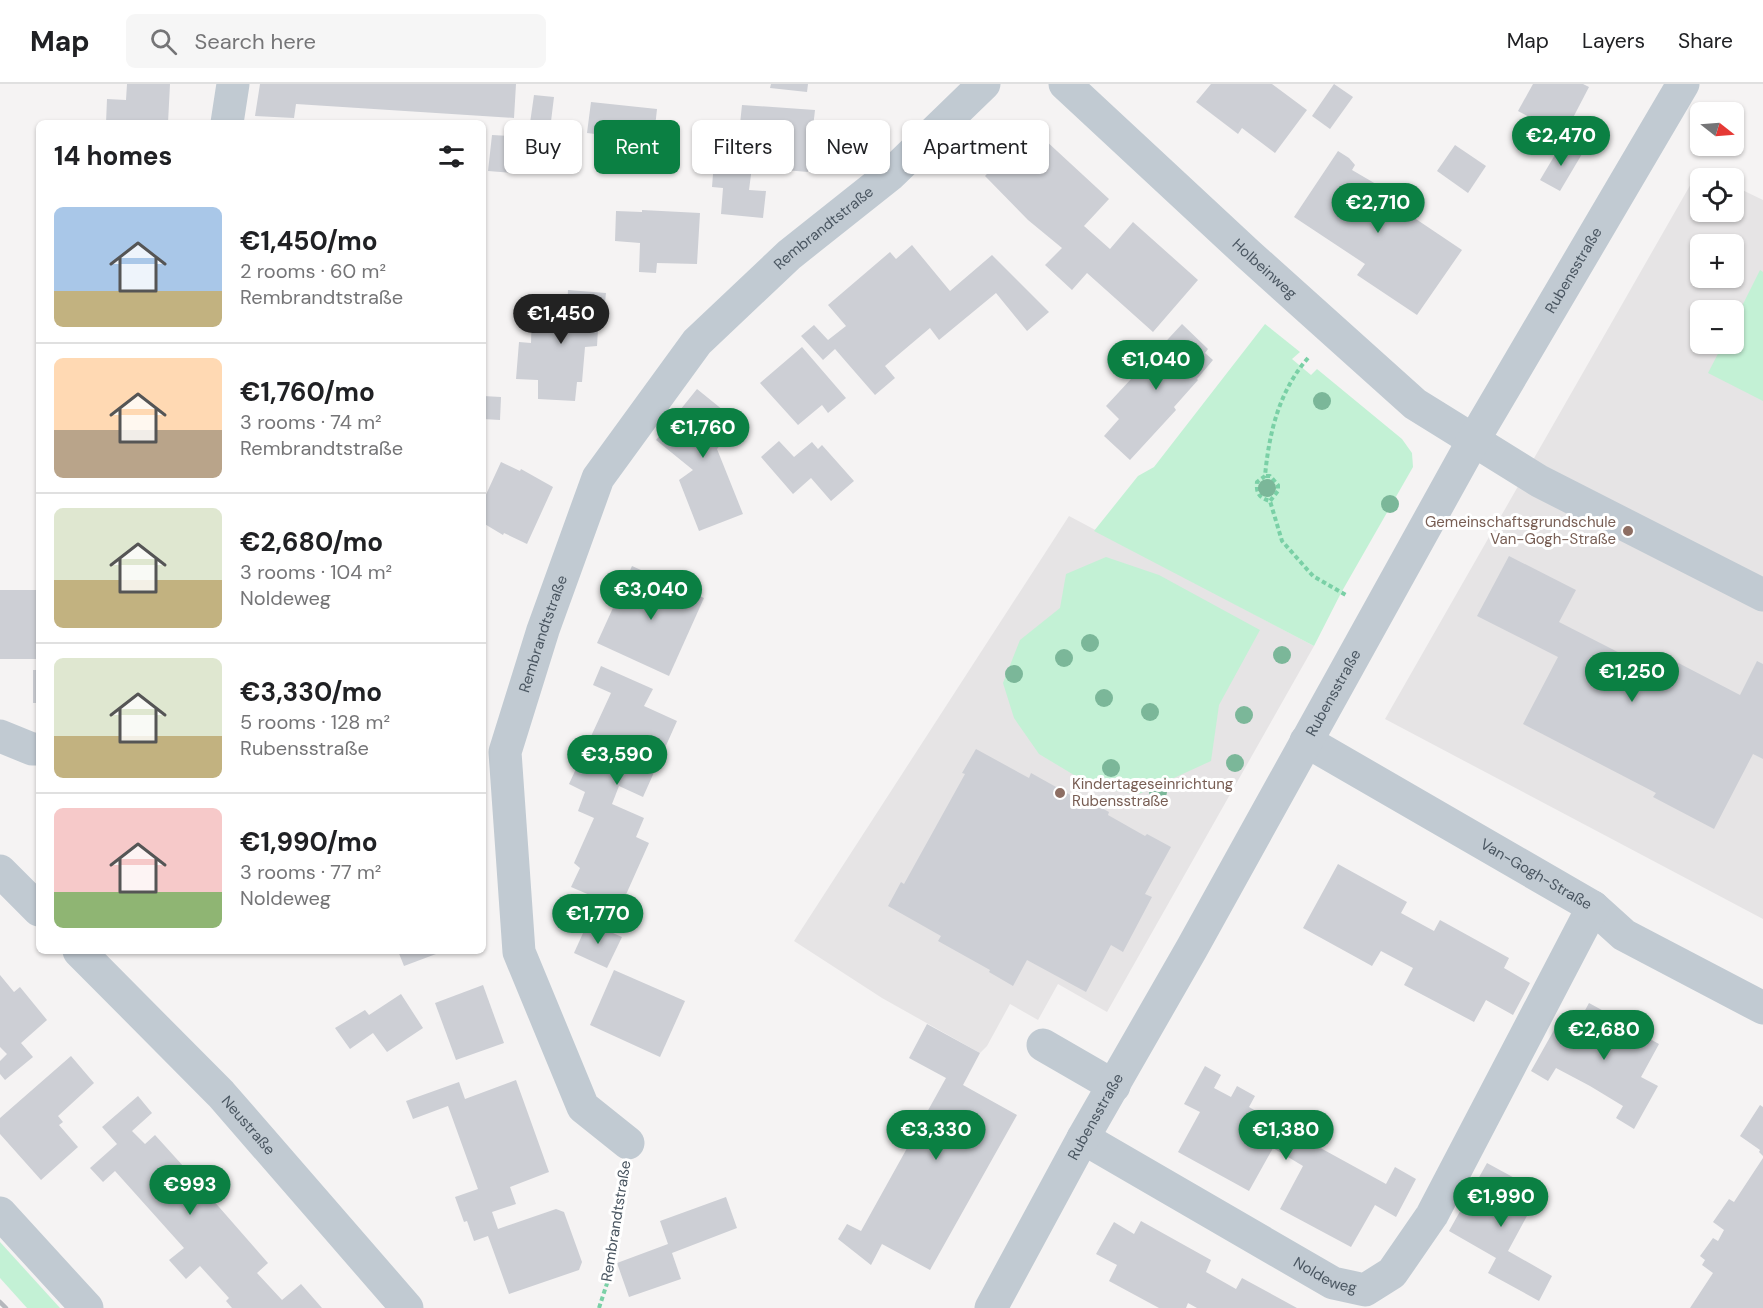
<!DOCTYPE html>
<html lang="en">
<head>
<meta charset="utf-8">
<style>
  body { margin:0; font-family:"DM Sans",sans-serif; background:#f6f6f6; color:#202124; height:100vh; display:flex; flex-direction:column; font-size:22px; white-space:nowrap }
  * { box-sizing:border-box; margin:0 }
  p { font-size:20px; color:#757577 }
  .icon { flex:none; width:33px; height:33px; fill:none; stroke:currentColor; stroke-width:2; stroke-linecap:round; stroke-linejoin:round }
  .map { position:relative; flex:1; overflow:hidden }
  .drawer { position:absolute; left:36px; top:36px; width:450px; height:834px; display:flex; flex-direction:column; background:#fff; border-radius:9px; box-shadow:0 2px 4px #0004 }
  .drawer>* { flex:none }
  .guide { position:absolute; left:504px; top:36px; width:570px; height:54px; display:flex; gap:12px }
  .needle { width:39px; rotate:107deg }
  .controls { position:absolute; left:1690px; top:18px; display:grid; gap:12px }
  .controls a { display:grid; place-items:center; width:54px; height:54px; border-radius:9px; background:#fff; box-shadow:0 2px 4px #0004; font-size:30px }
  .price { position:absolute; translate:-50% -51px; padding:0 14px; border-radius:21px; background:#0b8043; color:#fff; font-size:20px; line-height:39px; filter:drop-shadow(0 2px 3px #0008) }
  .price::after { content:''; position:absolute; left:50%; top:36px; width:18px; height:14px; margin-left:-9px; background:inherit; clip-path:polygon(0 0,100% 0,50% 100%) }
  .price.active { background:#222; color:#fff }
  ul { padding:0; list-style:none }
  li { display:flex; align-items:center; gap:18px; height:150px; padding:0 18px }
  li+li { border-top:2px solid #e0e0e0 }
  li span { display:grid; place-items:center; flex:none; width:168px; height:120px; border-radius:9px; color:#555 }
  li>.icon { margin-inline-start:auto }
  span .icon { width:72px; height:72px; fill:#fffc; stroke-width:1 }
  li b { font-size:26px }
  h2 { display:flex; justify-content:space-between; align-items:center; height:72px; padding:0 18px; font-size:26px }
  .pill { padding:0 21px; border-radius:9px; background:#fff; box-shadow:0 2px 4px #0004; font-size:21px; line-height:54px }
  .pill.active { background:#0b8043; color:#fff }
  header { display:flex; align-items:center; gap:36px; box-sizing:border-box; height:84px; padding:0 30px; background:#fff; border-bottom:2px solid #e0e0e0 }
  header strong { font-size:28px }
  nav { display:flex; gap:33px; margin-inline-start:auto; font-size:21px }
  .search { width:420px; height:54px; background:#f6f6f6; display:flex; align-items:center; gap:15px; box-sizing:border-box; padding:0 21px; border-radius:9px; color:#757577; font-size:22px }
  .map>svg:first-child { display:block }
</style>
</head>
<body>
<header>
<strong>Map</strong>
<div class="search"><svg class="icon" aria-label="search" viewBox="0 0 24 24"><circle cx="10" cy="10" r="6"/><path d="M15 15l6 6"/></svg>Search here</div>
<nav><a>Map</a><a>Layers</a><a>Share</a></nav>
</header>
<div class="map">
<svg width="1763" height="1224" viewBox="0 0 1763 1224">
  <rect width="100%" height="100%" fill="#f5f3f3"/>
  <g fill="#e6e4e5" fill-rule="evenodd">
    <path d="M1700,84L1720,94H1701V128H1734V102L1763,116V835L1385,635ZM1701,160H1734V194H1701ZM1701,226H1734V260H1701Z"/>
    <path d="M1069,432L1314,562L1107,928L1058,900L1038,936L1010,920L987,962L980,969L882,914L794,857Z"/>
  </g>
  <g fill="#c3f1d5">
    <path d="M1760,186L1763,188V317L1708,289L1723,260H1734V238Z"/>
    <path d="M1265,240L1300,268L1292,275L1311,291L1317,285L1402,355L1412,369L1413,383L1341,509L1314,562L1094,447L1138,392L1154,383Z"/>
    <path d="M1106,473L1159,491L1260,546L1219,621L1211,677L1139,710L1094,703L1039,670L1014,634L1003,599L1020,556L1060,524L1066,490Z"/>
    <path d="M0,1158L60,1224H27L0,1194Z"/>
  </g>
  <g fill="#cdcfd5">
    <path d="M127,0H170L168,39H106L107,15L126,16Z"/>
    <path d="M260,0H516L514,34L296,20L294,34L255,32Z"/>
    <path d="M771,0H808L807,8L770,4Z"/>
    <path d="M1211,0H1272L1307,26L1275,69L1242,44L1238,50L1196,18Z"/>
    <path d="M1334,0L1353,13L1330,45L1312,32Z"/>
    <path d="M1533,0H1583L1589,3L1564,51L1518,27Z"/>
    <path d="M534,11L554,13L547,70L527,68L524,90L488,87L492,51L528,53Z"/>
    <path d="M591,18L657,25L651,80L600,75L603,51L587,49Z"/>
    <path d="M742,21L815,26L808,88L752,83L749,106L766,107L763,134L721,130L723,104L712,103L714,77L724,78L728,39L740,40Z"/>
    <path d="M1044,55L1109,115L1084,142L1110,165L1133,138L1198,196L1153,248L1087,189L1072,206L1045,181L1062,164L1028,136L985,92L1007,69L1019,83Z"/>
    <path d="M1562,59L1582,70L1560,107L1540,96Z"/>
    <path d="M1455,61L1486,82L1468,109L1437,87Z"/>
    <path d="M1338,67L1349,74L1355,81L1352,86L1388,107L1391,102L1409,115L1401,125L1462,166L1417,231L1357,191L1365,180L1294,133Z"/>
    <path d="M642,126L700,129L697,180L657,179L656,189L639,188L640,159L615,157L616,127L642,128Z"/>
    <path d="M912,161L950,207L992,171L1049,228L1027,247L996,209L939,256L930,244L885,282L895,294L875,311L835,265L823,276L801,252L814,241L828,256L846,242L828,221L890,168L896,175Z"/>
    <path d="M568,206L606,209L604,228H599L597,262L585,263L582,298H577L575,317L538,315V296L516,295L519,258L531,259L532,223L567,224Z"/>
    <path d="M1182,240L1208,265L1205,269L1213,276L1197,295L1198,296L1174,323L1176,326L1130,376L1104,352L1119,335L1106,322Z"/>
    <path d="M802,263L846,314L828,329L822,321L798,341L760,299Z"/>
    <path d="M697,305L739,339L717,365L743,430L699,447L679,396L693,386L656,356Z"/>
    <path d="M483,312L501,313L500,336L483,335Z"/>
    <path d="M779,357L794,373L812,358L818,365L822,361L854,397L831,417L811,394L793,410L761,373Z"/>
    <path d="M501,378L520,387L521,385L553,403L527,460L504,449L503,451L483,439V417Z"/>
    <path d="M1509,472L1576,506L1559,538L1655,587L1663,571L1740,611L1757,577L1763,580V675L1753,670L1714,745L1653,713L1656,709L1523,640L1558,573L1477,532Z"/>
    <path d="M632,482L704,514L669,592L597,559Z"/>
    <rect x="0" y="506" width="39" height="69"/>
    <path d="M601,582L653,605L644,622L677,637L643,713L619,702L612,720L644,734L636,753L649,759L620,824L571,803L580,784L574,779L594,734L578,727L585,708L569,700L611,609L593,601Z"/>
    <rect x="33" y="586" width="6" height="33"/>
    <path d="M976,665L1029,694L1031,689L1083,718L1085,715L1109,728L1108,731L1145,752L1147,750L1171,763L1145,810L1152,813L1123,868L1111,861L1086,908L1027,876L1013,902L989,888L990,886L938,857L941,852L888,822L901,798L904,800L965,690L962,689Z"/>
    <path d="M1338,780L1407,818L1401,829L1434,847L1440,836L1509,874L1504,884L1530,899L1513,931L1486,916L1474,938L1404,901L1413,884L1381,867L1372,882L1303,844Z"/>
    <path d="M588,838L622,853L607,884L574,869Z"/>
    <path d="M398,867H444L404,882Z"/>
    <path d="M614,886L685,917L660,973L590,941Z"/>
    <path d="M0,891L14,908L20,903L47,936L21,959L33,973L5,996L0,990V977L7,970L0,963Z"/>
    <path d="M483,901L504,959L456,976L435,919Z"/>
    <path d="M401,910L423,944L387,968L373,949L350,965L335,944L365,926L369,931Z"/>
    <path d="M1589,919L1642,948L1641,950L1659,960L1641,993L1658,1002L1634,1045L1616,1034L1623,1022L1590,1002L1556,984L1548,997L1531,987L1554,946L1570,954Z"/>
    <path d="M927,940L980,969L963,1001L1017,1031L930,1186L882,1160L871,1181L838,1155L847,1140L861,1147L946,994L909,974Z"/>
    <path d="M71,972L94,999L58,1032L63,1038L59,1041L78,1063L41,1096L0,1050V1034Z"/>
    <path d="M1205,982L1221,991L1214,1004L1231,1013L1237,1002L1255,1012L1249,1023L1284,1043L1293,1027L1324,1045L1315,1061L1386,1100L1395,1083L1416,1095L1396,1133L1375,1121L1351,1163L1280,1125L1303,1082L1273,1064L1249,1107L1178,1068L1200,1028L1184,1020Z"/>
    <path d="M516,996L549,1088L510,1103L516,1120L492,1128L498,1145L556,1125L564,1128L582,1178L579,1186L509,1210L488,1152L474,1157L467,1137L464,1138L455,1113L478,1105L448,1022L413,1035L406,1017L459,998L465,1015Z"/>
    <path d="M138,1012L152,1029L132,1047L145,1060L155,1051L184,1083L268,1179L257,1189L282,1216L301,1200L322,1224H232L226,1217L229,1214L200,1182L186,1195L169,1176L184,1164L115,1087L103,1098L90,1084L117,1060L102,1043Z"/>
    <path d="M1760,1021L1763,1023V1072L1759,1068L1760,1066L1740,1052Z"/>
    <path d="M1763,1074V1224H1690L1713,1189L1702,1181L1705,1176L1700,1172L1713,1154L1718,1157L1724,1146L1713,1138L1729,1115L1734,1118Z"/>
    <path d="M1487,1079L1540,1108L1508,1167L1552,1192L1539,1217L1488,1189L1496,1174L1449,1147Z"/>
    <path d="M726,1113L737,1144L672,1169L681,1195L629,1213L617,1179L668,1160L660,1137Z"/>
    <path d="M1141,1137L1211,1176L1206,1188L1236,1205L1242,1194L1297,1224H1197L1188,1219L1186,1224H1159L1109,1197L1117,1181L1096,1170L1114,1138L1134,1150Z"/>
  </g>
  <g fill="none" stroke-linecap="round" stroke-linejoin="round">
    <g stroke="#7ad0a6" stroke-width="4" stroke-dasharray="4.5 3" stroke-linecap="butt">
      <path d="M1308,274C1279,307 1269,349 1265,392L1257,398C1256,409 1259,414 1270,417L1282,457L1313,492L1346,511"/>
      <path d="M1266,392H1270L1278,401V407L1270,417"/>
      <path d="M599,1224L612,1184L623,1095"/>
    </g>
    <g stroke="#c1cad2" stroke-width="33">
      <path id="s1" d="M1065,0L1248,170L1415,320L1539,397L1763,511"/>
      <path d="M227,39L233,0"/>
      <path d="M0,652L32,665H39"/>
      <path id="s2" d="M1306,657L1593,823L1624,851L1763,924"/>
      <path d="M0,787L39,826"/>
      <path id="s3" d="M79,867L221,1010L407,1224"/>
      <path d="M1043,961L1114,1002"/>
      <path id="s4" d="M1083,1054L1333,1199L1365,1206L1392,1189L1432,1131L1593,823"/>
      <path id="s5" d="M628,1059L583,1023L519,868L505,668L543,546L598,394L697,258L789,171L891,90L984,0"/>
      <path d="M0,1129L87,1224"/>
      <path id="s6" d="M991,1224L1083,1054L1192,864L1473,357L1683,0"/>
    </g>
    <path stroke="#b5b8bd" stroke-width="4.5" d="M0,1218L6,1224"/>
  </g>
  <g fill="#7bb799">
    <circle cx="1322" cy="317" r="9"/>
    <circle cx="1267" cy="404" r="9"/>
    <circle cx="1390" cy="420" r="9"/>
    <circle cx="1090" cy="559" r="9"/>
    <circle cx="1282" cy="571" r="9"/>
    <circle cx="1064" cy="574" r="9"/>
    <circle cx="1014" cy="590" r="9"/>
    <circle cx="1104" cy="614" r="9"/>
    <circle cx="1150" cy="628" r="9"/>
    <circle cx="1244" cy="631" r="9"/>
    <circle cx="1235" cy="679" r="9"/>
    <circle cx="1111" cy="684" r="9"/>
    <circle cx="1158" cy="708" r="9"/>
  </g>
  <g fill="#8d6e63" stroke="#fff" stroke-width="2">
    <circle cx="1628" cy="447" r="6"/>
    <circle cx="1060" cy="709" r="6"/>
  </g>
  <g text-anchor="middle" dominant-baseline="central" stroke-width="6" stroke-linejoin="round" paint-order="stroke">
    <g font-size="15" fill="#4a5661" stroke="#fff">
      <text stroke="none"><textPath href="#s5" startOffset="1054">Rembrandtstraße</textPath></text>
      <text stroke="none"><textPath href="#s1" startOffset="272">Holbeinweg</textPath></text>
      <text stroke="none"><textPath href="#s6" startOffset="1190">Rubensstraße</textPath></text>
      <text stroke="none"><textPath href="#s5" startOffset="550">Rembrandtstraße</textPath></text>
      <text stroke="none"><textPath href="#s6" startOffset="704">Rubensstraße</textPath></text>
      <text stroke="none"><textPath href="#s2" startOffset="266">Van-Gogh-Straße</textPath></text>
      <text stroke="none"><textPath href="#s6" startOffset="218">Rubensstraße</textPath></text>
      <text stroke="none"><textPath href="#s3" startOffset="243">Neustraße</textPath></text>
      <text transform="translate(616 1137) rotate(-81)">Rembrandtstraße</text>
      <text stroke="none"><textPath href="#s4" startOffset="279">Noldeweg</textPath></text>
    </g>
    <g font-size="15" fill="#785e54" stroke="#fff" text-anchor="end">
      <text x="1616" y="438">Gemeinschaftsgrundschule<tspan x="1616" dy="17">Van-Gogh-Straße</tspan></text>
      <text x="1072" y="700" text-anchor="start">Kindertageseinrichtung<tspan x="1072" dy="17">Rubensstraße</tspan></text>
    </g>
  </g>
</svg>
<div class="controls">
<a><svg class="needle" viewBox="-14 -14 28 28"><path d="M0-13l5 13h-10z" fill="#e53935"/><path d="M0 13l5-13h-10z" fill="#757577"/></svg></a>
<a><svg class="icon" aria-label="locate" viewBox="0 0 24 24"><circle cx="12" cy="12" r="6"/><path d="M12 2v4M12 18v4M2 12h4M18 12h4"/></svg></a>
<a>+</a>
<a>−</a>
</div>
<b class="price" style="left:1561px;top:83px">€2,470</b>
<b class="price" style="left:1378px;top:150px">€2,710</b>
<b class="price active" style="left:561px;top:261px">€1,450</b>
<b class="price" style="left:1156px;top:307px">€1,040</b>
<b class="price" style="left:703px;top:375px">€1,760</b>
<b class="price" style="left:651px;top:537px">€3,040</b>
<b class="price" style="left:1632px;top:619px">€1,250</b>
<b class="price" style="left:617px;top:702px">€3,590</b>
<b class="price" style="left:598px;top:861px">€1,770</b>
<b class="price" style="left:1604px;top:977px">€2,680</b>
<b class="price" style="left:936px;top:1077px">€3,330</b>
<b class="price" style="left:1286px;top:1077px">€1,380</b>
<b class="price" style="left:190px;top:1132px">€993</b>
<b class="price" style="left:1501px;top:1144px">€1,990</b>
<div class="guide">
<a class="pill">Buy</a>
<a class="pill active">Rent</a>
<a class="pill">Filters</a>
<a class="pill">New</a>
<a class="pill">Apartment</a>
</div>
<section class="drawer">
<h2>14 homes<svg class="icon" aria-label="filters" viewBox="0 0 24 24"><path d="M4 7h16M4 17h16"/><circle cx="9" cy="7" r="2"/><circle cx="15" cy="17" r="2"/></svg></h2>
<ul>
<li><span style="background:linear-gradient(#a9c7e8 70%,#c2b280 0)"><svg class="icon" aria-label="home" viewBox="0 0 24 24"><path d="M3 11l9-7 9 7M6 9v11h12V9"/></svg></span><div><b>€1,450/mo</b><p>2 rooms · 60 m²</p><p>Rembrandtstraße</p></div></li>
<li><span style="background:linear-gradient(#ffd9b3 60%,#b9a48a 0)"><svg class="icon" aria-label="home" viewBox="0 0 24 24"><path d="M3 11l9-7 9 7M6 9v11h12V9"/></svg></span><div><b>€1,760/mo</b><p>3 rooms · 74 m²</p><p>Rembrandtstraße</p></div></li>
<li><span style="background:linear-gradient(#dfe7d0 60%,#c2b280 0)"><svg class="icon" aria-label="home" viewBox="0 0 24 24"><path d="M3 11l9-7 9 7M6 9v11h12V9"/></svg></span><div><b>€2,680/mo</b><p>3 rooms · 104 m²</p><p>Noldeweg</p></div></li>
<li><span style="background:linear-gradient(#dfe7d0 65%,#c2b280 0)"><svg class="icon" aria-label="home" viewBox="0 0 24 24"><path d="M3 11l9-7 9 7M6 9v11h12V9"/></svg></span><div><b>€3,330/mo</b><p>5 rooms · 128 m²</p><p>Rubensstraße</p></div></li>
<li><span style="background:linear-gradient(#f6c9c9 70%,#8fb573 0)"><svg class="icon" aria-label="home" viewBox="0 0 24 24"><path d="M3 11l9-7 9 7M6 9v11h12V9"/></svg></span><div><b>€1,990/mo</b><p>3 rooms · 77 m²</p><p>Noldeweg</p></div></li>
</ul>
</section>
</div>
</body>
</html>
